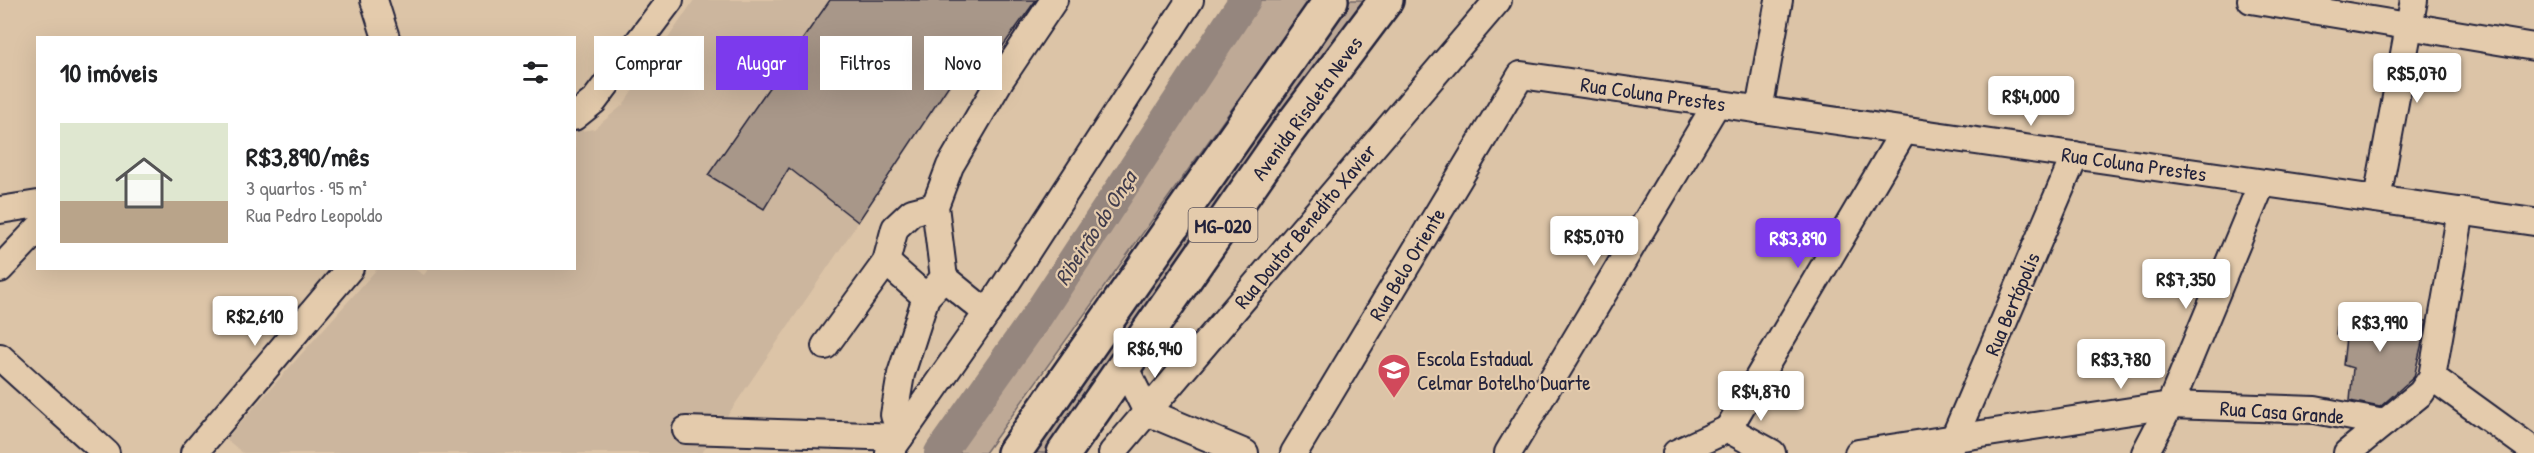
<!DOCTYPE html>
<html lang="pt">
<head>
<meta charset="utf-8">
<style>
  body { margin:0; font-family:"Patrick Hand",sans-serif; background:#f2f2f2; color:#202124; height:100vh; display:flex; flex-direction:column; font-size:22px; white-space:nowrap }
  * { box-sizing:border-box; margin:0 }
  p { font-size:20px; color:#757577 }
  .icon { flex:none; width:33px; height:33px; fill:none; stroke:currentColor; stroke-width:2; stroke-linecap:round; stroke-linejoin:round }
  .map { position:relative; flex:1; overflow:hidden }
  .sheet { position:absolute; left:36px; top:36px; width:540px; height:234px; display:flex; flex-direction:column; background:#fff; border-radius:0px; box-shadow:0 6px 24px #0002 }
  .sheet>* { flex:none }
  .banner { position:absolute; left:594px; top:36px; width:570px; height:54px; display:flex; gap:12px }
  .price { position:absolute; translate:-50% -51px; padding:0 14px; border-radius:6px; background:#fff; color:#222; font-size:20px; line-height:39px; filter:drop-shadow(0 2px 3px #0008) }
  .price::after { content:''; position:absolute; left:50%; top:36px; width:18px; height:14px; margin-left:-9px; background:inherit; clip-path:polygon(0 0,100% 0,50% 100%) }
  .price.selected { background:#7c3aed; color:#fff }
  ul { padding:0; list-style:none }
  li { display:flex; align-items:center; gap:18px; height:150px; padding:0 24px }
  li+li { border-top:2px solid #e0e0e0 }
  li span { display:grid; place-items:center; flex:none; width:168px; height:120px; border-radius:0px; color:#555 }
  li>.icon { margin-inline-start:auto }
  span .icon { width:72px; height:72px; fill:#fffc; stroke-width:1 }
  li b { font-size:26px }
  h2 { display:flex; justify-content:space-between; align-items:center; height:72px; padding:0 24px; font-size:26px }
  .pill { padding:0 21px; border-radius:0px; background:#fff; box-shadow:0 6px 24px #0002; font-size:21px; line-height:54px }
  .pill.selected { background:#7c3aed; color:#fff }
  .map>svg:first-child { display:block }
</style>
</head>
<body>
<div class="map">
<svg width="2534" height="453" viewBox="0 0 2534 453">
  <rect width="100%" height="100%" fill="#dcc4a7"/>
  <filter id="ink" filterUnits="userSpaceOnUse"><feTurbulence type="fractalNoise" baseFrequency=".0167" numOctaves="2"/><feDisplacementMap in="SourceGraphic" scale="12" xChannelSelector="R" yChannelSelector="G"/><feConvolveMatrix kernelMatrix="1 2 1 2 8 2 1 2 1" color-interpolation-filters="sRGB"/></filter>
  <g filter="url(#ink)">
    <path fill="#ccb69e" d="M694,0H1009L702,453H243L226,439L377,269H414L424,275L429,268H574L575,132L594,129L623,105Z"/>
    <g fill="#bea996" stroke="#706668" stroke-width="1.5">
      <path d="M1252,0H1310L985,453H946L1106,224Z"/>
      <path d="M1347,0H1368L1050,453H1034Z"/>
    </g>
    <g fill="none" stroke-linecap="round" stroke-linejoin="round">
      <path stroke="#95867e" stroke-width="32" d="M940,453L1037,316L1245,0"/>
    </g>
    <g fill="#a89789" stroke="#22223b" stroke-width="1.5">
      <path d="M830,0H1036L985,71L953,55L936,75L949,85L858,222L789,168L764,209L708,175Z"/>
      <path d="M2340,308L2427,321L2414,377L2380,407L2350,401L2353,368L2343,365L2346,337L2336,334Z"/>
    </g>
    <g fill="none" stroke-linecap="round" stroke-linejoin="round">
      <g stroke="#22223b" stroke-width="30">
        <g id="minor">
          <path d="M374,0L386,38"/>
          <path d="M2251,0L2534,47"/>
          <path d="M1759,110L1779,0"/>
          <path d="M574,117L594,101L670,0"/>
          <path d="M2377,199L2414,0"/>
          <path d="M0,210L38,204"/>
          <path d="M886,262L926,297"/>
          <path d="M0,269L38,229"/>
          <path d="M987,313L944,278L935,206L950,166L1001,79L1054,0"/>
          <path d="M825,346L886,262L895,228L912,212L935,206"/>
          <path d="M0,357L106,453"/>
          <path d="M1124,366L1147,412L1245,453"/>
          <path d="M2432,377L2534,451"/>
          <path d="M1728,429L1904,131"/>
          <path d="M1728,429L1772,453"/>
          <path d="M686,430L900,437"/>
          <path d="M904,430L897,424L894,415L901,374L926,297L944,278"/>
          <path d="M1949,450L2075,155"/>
          <path d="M194,453L350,268"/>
          <path d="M889,453L987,313L1190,0"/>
          <path d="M1112,453L1498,0"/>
          <path d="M1294,453L1521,75L2534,222"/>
          <path d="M1508,453L1717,103"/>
          <path d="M1676,453L1728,429"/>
          <path d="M1858,453L2170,405L2315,410L2384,423"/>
          <path d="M2145,453L2170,405L2262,183"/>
          <path d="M2347,453L2421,393L2432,377L2461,211"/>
        </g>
      </g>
      <g stroke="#22223b" stroke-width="38">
        <g id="highway">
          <path d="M1014,453L1331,0"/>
          <path d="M1064,453L1287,132L1386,0"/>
        </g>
      </g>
      <use href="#minor" stroke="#e4cbac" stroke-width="26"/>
      <use href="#highway" stroke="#e4cbac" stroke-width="33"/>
    </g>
  </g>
  <defs>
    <g id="school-pin" transform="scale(1.725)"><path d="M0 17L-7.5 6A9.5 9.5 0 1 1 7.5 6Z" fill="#d1495b" stroke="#e4cbac"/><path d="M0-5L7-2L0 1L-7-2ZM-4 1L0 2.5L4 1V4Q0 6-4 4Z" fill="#fff"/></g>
  </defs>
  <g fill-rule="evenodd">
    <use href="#school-pin" x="1394" y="370"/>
  </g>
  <g text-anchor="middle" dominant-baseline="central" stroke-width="4.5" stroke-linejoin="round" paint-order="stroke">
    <rect fill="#e4cbac" stroke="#5c555d" stroke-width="1.5" x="1188.5" y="208" width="69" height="34" rx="4.5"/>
    <g font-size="20" font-weight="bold" fill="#22223b">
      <text x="1223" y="225">MG-020</text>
    </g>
    <g font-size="21" fill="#22223b" stroke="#e4cbac">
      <text transform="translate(1653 94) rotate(8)">Rua Coluna Prestes</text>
      <text transform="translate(1307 108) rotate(-54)">Avenida Risoleta Neves</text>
      <text transform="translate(2134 164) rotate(8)">Rua Coluna Prestes</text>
      <text transform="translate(1305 226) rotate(-50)">Rua Doutor Benedito Xavier</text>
      <text transform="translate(1407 264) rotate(-59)">Rua Belo Oriente</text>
      <text transform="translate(2012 304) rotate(-67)">Rua Bertópolis</text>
      <text transform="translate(2282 412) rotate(4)">Rua Casa Grande</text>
    </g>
    <g font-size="21" fill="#22223b" stroke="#e4cbac" text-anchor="start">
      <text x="1417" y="358">Escola Estadual<tspan x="1417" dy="24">Celmar Botelho Duarte</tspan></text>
    </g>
    <g font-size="22" font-style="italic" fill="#3f3b4c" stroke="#e4cbac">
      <text transform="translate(1095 228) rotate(-57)">Ribeirão do Onça</text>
    </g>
  </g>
</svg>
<b class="price" style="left:2417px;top:104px">R$5,070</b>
<b class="price" style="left:2031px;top:127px">R$4,000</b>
<b class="price" style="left:1594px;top:267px">R$5,070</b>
<b class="price selected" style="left:1798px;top:269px">R$3,890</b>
<b class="price" style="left:2186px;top:310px">R$7,350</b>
<b class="price" style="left:255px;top:347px">R$2,610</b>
<b class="price" style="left:2380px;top:353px">R$3,990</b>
<b class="price" style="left:1155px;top:379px">R$6,940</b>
<b class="price" style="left:2121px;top:390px">R$3,780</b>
<b class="price" style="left:1761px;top:422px">R$4,870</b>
<div class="banner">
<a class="pill">Comprar</a>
<a class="pill selected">Alugar</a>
<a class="pill">Filtros</a>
<a class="pill">Novo</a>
</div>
<section class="sheet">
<h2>10 imóveis<svg class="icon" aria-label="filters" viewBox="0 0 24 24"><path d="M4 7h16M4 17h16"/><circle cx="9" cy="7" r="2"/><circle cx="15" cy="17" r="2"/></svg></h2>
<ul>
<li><span style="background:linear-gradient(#dfe7d0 65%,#b9a48a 0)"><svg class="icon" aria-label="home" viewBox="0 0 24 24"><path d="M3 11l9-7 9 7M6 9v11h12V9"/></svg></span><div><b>R$3,890/mês</b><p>3 quartos · 95 m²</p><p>Rua Pedro Leopoldo</p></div></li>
</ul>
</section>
</div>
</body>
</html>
